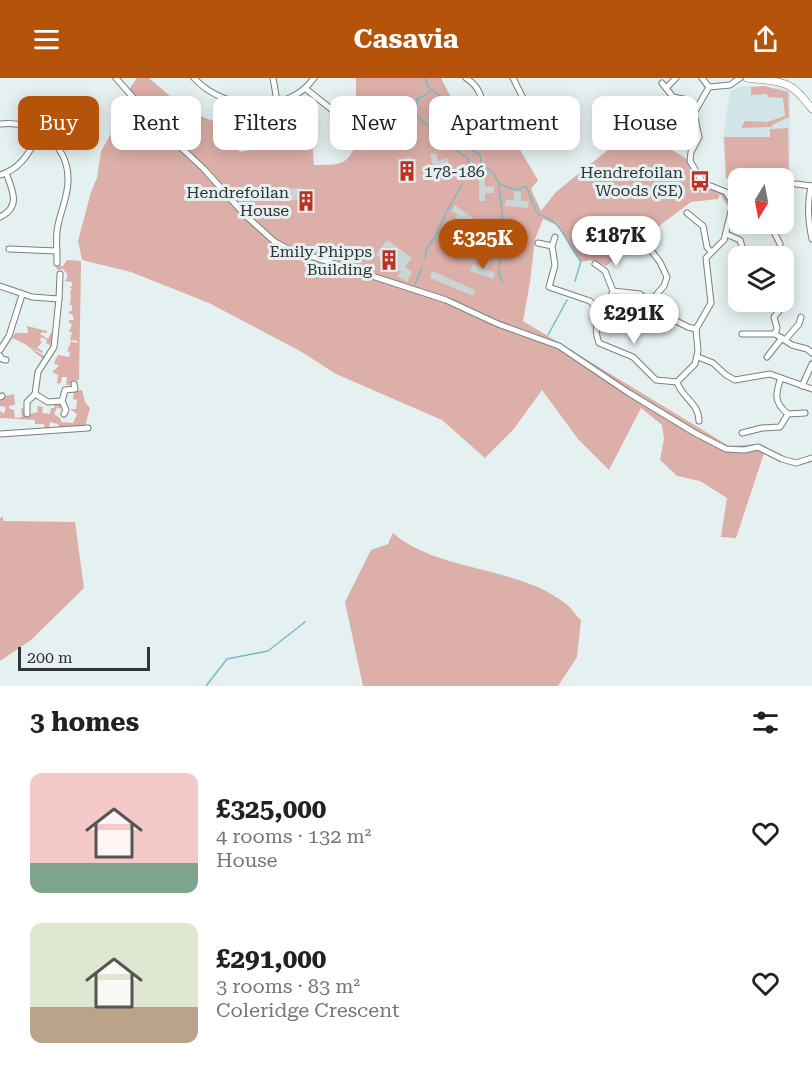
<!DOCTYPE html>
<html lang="en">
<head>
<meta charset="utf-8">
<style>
  body { margin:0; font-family:"Roboto Serif",serif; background:#f6f6f6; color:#222; height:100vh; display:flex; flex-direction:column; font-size:22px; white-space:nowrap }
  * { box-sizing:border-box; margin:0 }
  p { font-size:20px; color:#767676 }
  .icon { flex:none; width:33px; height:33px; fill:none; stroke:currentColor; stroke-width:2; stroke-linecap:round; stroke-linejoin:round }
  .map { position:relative; height:608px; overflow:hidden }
  .side { display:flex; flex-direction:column; background:#fff; flex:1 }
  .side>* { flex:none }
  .banner { position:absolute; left:18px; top:18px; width:777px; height:54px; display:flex; gap:12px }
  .needle { width:39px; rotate:190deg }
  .tools { position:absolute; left:728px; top:90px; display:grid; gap:12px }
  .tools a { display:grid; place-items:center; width:66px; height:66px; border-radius:12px; background:#fff; box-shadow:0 3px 15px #0003; font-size:30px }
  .scale { position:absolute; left:18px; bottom:15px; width:132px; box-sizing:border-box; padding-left:6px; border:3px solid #303435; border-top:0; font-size:16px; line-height:21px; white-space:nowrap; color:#303435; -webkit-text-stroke:4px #e5f0f1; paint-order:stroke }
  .price { position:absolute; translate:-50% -51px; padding:0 14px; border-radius:21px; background:#fff; color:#222; font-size:20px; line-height:39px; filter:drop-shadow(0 2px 3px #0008) }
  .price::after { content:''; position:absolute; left:50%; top:36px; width:18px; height:14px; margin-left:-9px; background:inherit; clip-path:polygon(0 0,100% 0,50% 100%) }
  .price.selected { background:#b45309; color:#fff }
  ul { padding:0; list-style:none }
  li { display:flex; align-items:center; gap:18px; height:150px; padding:0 30px }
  li span { display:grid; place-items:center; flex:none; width:168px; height:120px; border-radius:12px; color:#555 }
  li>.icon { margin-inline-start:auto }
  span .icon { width:72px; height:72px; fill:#fffc; stroke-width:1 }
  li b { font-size:26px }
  h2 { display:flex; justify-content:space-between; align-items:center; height:72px; padding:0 30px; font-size:26px }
  .tag { padding:0 21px; border-radius:12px; background:#fff; box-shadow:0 3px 15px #0003; font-size:21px; line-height:54px }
  .tag.selected { background:#b45309; color:#fff }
  header { display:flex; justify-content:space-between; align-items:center; height:78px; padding:0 30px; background:#b45309; color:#fff; font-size:27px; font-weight:700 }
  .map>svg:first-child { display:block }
</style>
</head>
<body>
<header><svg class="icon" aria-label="menu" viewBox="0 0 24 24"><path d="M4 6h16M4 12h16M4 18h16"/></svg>Casavia<svg class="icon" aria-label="share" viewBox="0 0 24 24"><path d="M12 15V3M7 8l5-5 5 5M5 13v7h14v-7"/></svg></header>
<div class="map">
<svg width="812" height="608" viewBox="0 0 812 608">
  <rect width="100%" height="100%" fill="#e5f0f1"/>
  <path fill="#d2e6e9" d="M743,8L790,11V103H783V100L726,101L723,59L730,13Z"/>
  <g fill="#dcafa8">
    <path d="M137,0H149L187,33L216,44L240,74L312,60L314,87C351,88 346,83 364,53L356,22V0H441L464,45L473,49L492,67L516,52L525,66L520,72L538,102L531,111L541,133L556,114L646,41C651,46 650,53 654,58C662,68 676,74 687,81C694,110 708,105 728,118L729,130L720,116L718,121L691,124L606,188L591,182L580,184L557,147L543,141L535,161L530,204L523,243L729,368L760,366L766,369L736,460L721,459L727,420L700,403L677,398L660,382L664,361L662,347L641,330L609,392L578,361L542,312L513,352L485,380L442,342L336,296L300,273L209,225L131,194L82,182L78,163L91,114L97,100L101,73L111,56L132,71L151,47L126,16Z"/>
    <path d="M764,8L788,14L789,39L772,47V49L741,50L745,43L767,44L785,38L783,20L768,19L767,16L751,17V9Z"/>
    <path d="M788,50L789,102L726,100L724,59H770V51Z"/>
    <path d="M67,182L81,183V189L79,302L72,303V307H66L67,299H62L61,305L57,306L58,297L52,294L59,288L54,285L58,277L69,279L70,274L67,273L71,264L68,263L77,265L78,263L70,262L72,254H69L72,246L69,245V242H74L72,236H69V233H72V227H70L71,217L70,214L72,210H69L72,208V204L64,203L67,201V196L63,191L58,192L55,188H63Z"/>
    <path d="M27,248L47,253V255L42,254L40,256L48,261L51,255L55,256L51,268L46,265L47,262L41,259L40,263L42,264L37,270L43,273L42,275L26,267L46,279L44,282L25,266L12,260L15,255H28Z"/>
    <path d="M82,312L85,324L90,330L85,348L59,351L58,346L50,344L49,351L45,352L44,346H35V342L0,340V333L4,336L6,329L0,328V323L6,318L14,316L15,327L9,328V330L14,332L15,340L22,339L21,330L25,331L27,337L38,334L37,328L43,329L42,335L50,336L51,330H54L55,326L62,327L60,331L57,329L54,336L61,341V344L73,345L77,336L70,331H76L77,322L73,321L74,313Z"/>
    <path d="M3,439V443L75,444L84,510L31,562L0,583V440Z"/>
    <path d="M393,455C437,494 520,488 566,526C572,530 576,538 581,542L577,579L558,608H363L345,524L371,472L388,466Z"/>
  </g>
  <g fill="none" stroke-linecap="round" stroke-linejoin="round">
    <g stroke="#77bcc6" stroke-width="1.5">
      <path d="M426,0L427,8L443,20L442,28L449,32C449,47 457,51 469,58L466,68L480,77L482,87L493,94L499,106L516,112L526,108L536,133"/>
      <path d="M430,12L429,15L417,21L415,36L450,68L469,81L465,100"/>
      <path d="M499,107L504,154"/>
      <path d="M538,136C564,143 565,165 581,183L575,203"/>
      <path d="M501,167L499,193L502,204"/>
      <path d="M425,180L427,170L435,159L446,135L462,106"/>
      <path d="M415,206L422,190"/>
      <path d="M548,257L567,222"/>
      <path d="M206,608L227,581L268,573L305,544"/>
    </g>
  </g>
  <g fill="#cad5d6">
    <path d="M436,75L438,83L447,80L449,87L440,89L442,97L436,99L430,76Z"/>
    <path d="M411,79L417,101L411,103L409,95L400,97L398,91L407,88L405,80Z"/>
    <path d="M479,101H485V109L494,108V115H485V123H479Z"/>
    <path d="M301,110V117H313V134H301L299,122H285V111Z"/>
    <path d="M514,113L521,114V123H529L528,130L505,128L506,122H514Z"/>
    <path d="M455,127L474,141L470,146L463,141L458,148L453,145L458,137L451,133Z"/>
    <path d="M449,152L468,165L464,170L457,165L452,173L447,169L452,162L445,157Z"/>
    <path d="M387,162L412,180L405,189L412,194L407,204L397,198L400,194L376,177Z"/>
    <path d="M484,181L490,184L487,192L495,195L493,201L470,193L473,186L481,189Z"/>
    <path d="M432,193L475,212L473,218L430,200Z"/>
  </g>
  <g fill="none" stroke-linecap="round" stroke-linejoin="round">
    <g stroke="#768182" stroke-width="7">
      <g id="minor">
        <path d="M116,0L158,48L204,91L246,138L275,164L286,170L446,222L498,246L559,268L629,315L695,355L726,371L744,372L758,369L782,381L796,385L812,380"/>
        <path d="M194,0C224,33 287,38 314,0"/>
        <path d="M273,0L277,23"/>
        <path d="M466,0C480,9 483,20 482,35"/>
        <path d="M513,0L533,40"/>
        <path d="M702,0L709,9"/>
        <path d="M662,5L673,19"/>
        <path d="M666,10L676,0"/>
        <path d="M306,11L355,50"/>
        <path d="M662,37L671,27L673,19L683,21L688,28L695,32"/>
        <path d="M0,46C35,42 69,66 68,103C68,120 59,136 57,153C56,163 57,174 57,185"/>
        <path d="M0,97C22,91 30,72 41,54"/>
        <path d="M796,106L812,108"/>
        <path d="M811,108C807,126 808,143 812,161"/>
        <path d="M687,135L703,148L707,169L711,174"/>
        <path d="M0,139C21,129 13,113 6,95"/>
        <path d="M770,146L780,166"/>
        <path d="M726,156L740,162L745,178"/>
        <path d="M538,165L552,168L555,159"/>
        <path d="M646,166L660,184L667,199L664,208L650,224"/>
        <path d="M552,168L555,187L549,209L590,223L600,234"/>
        <path d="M9,171L57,173"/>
        <path d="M595,186L605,193L613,213C606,230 590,244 599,265L633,279L656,302L677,304L695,286L698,273L696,251L711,225L706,180L724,162L733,125L726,114L703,105L690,83L691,74L699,59L694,35L709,9L730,7L740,0"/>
        <path d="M0,208L32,219L59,221L54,269L38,294L35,316"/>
        <path d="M613,213L640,216L662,236L688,249L696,251"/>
        <path d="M59,221L60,196"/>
        <path d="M742,256H775L792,267L807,271L812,275"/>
        <path d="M775,256L777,250L774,239L784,227"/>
        <path d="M785,262L799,246L801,239"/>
        <path d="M0,272L9,258L22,217"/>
        <path d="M0,278L2,281L6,282"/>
        <path d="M698,279L713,285L726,297L735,302L770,296L812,311"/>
        <path d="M767,279L782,260"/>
        <path d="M781,300C775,316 774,325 788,336L805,335"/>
        <path d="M677,304C682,320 699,325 699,343"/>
        <path d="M802,308L812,286"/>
        <path d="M0,319L2,318"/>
        <path d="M27,336V324L35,316L48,324L62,323"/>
        <path d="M64,336L66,332L62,323L65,312L75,311L74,306"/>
        <path d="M742,355L762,350L780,349L788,336"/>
        <path d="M0,356L88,350"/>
      </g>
    </g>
    <g stroke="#768182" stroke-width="8">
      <path id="tertiary" d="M747,0C783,5 789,0 812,31"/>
    </g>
    <use href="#minor" stroke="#fff" stroke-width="5"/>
    <use href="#tertiary" stroke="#fff" stroke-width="7"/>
  </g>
  <defs>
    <g id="building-bare" transform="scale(1.62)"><path d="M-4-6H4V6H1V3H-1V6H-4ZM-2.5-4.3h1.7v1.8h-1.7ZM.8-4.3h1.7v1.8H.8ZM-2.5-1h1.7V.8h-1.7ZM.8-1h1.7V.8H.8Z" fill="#be3125" stroke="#e5f0f1" stroke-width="2.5" paint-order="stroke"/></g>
    <g id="bus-bare" transform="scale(1.62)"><path d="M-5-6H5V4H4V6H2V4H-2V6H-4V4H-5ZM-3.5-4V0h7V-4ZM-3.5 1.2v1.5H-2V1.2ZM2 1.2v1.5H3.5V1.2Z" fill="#be3125" stroke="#e5f0f1" stroke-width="2.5" paint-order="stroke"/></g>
  </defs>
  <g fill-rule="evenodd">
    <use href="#building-bare" x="407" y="93"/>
    <use href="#bus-bare" x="700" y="103"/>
    <use href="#building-bare" x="306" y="123"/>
    <use href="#building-bare" x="389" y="182"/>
  </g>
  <g text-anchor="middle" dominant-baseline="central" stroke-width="6" stroke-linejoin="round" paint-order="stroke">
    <g font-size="16" fill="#303435" stroke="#e5f0f1" text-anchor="end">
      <text x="424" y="93" text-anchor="start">178-186</text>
      <text x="683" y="94">Hendrefoilan<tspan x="683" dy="18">Woods (SE)</tspan></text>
      <text x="289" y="114">Hendrefoilan<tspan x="289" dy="18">House</tspan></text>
      <text x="372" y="173">Emily Phipps<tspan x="372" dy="18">Building</tspan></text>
    </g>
  </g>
</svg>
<div class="tools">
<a><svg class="needle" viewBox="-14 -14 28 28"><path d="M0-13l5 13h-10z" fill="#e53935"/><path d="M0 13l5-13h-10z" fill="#767676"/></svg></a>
<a><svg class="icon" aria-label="layers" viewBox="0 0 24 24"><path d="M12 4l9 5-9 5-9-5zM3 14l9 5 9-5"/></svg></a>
</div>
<div class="scale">200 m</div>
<b class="price" style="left:616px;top:189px">£187K</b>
<b class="price selected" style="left:483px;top:192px">£325K</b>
<b class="price" style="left:634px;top:267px">£291K</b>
<div class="banner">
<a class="tag selected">Buy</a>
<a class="tag">Rent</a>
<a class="tag">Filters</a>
<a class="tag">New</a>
<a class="tag">Apartment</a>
<a class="tag">House</a>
</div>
</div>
<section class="side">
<h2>3 homes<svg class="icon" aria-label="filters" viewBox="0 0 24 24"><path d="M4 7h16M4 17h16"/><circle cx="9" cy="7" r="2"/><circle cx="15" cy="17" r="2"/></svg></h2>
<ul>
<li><span style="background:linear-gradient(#f6c9c9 75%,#7fa58c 0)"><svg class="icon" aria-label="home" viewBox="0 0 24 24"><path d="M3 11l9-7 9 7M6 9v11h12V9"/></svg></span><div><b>£325,000</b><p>4 rooms · 132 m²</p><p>House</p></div><svg class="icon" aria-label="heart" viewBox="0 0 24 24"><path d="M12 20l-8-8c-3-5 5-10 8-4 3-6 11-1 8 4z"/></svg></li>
<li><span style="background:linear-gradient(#dfe7d0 70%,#b9a48a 0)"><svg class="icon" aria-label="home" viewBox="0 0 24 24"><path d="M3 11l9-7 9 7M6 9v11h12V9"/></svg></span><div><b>£291,000</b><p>3 rooms · 83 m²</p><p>Coleridge Crescent</p></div><svg class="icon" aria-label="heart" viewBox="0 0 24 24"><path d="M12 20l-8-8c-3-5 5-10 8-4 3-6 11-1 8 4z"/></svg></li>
</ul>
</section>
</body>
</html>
